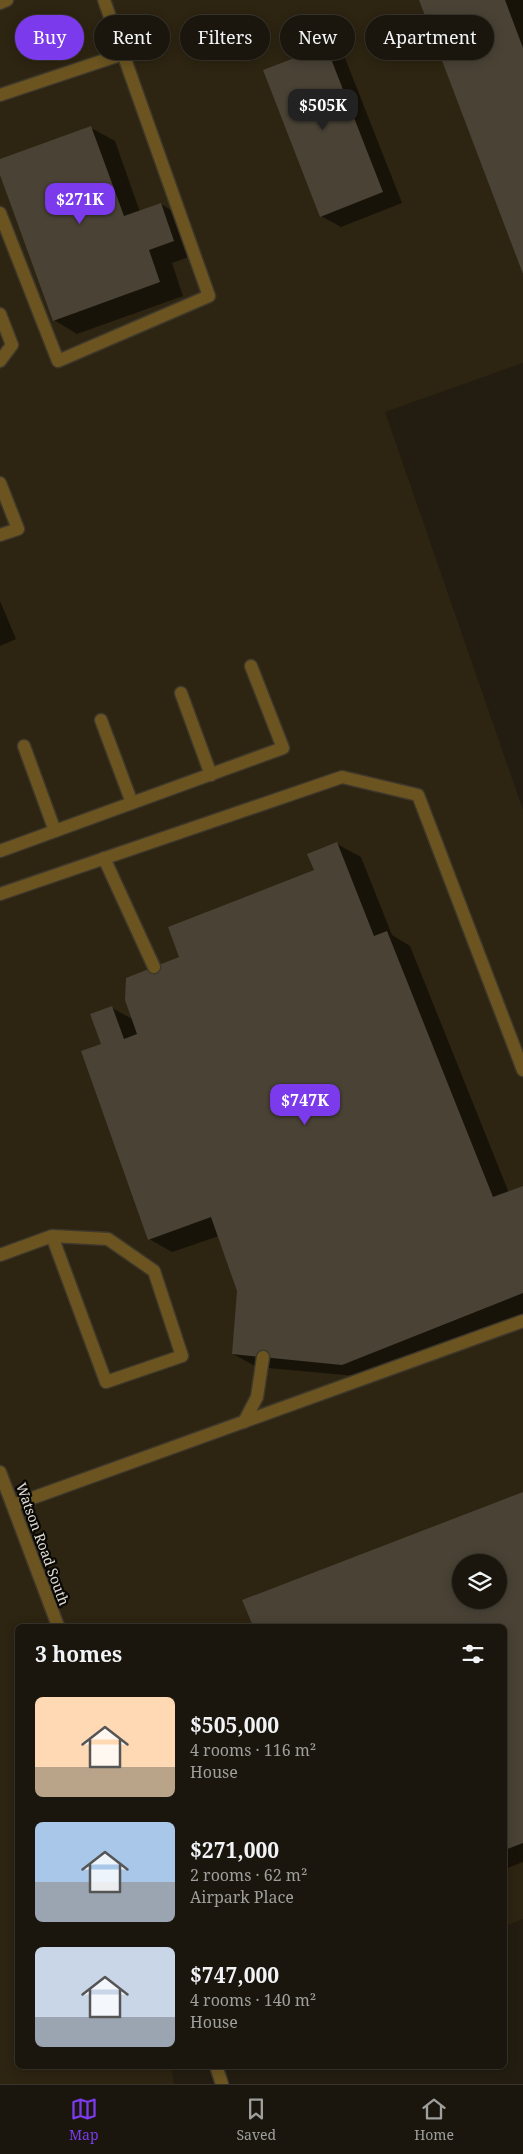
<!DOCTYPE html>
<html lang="en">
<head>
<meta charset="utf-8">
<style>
  body { margin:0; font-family:"Noto Serif",serif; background:#27231b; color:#f1f3f6; height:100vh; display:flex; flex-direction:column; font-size:19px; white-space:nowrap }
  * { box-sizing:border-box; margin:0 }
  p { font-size:16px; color:#9f9f9d }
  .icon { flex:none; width:28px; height:28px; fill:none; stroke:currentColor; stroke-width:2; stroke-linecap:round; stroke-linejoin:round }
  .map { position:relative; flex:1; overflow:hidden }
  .details { position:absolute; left:15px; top:1624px; width:492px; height:445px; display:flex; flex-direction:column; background:#1a160d; border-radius:8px; box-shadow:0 2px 12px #0003,0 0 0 1px #38352e }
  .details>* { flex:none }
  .guide { position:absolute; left:15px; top:15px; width:494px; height:45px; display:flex; gap:10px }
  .tools { position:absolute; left:452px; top:1554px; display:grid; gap:10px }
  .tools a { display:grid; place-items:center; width:55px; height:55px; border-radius:50%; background:#1a160d; box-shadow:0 2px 12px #0003,0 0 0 1px #38352e; font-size:25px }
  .price { position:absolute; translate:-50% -42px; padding:0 11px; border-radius:10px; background:#7c3aed; color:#fff; font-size:16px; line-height:32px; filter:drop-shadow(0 1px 2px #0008) }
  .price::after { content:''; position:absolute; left:50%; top:30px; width:15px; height:11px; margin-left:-8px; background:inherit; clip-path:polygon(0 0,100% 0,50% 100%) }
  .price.on { background:#222; color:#fff }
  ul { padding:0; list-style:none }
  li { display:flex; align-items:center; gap:15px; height:125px; padding:0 20px }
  li span { display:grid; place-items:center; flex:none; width:140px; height:100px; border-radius:8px; color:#555 }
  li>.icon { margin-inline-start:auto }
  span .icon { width:60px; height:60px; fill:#fffc; stroke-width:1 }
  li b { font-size:21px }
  h2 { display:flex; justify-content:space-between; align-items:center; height:60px; padding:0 20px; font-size:21px }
  .chip { padding:0 18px; border-radius:22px; background:#1a160d; box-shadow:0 2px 12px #0003,0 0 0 1px #38352e; font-size:18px; line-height:45px }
  .chip.on { background:#7c3aed; color:#fff }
  .tabs { display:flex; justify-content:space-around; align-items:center; height:70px; border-top:1px solid #38352e; background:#1a160d; font-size:14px; color:#9f9f9d }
  .tabs a { display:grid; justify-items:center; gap:2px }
  .tabs .on { color:#7c3aed }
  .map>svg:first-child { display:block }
</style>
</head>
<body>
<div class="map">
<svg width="523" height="2084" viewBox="0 0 523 2084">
  <rect width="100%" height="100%" fill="#231d11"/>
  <path fill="#2d2411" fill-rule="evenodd" d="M0,0H523V363L385,412L523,810V1919L505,1926V1626H18V2066H171L174,2084H0ZM461,1562H499V1600H461Z"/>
  <g fill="#0007" fill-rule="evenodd">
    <path d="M420,0H523V271Z"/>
    <path d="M326,47L345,58L402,203L341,227L321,216Z"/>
    <path d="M91,128L115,141L140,212L161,204L184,218L197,254L172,263L183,296L77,334L54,320L0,171V160Z"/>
    <path d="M0,601L16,639L0,646Z"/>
    <path d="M337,844L361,857L392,935L410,946L509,1193L523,1187V1316L367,1377L257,1367L233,1354L239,1290L219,1236L172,1252L149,1239L102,1045L112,1008L134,1020L181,958L315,870Z"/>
    <path d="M523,1493V1862L505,1869V1626H254L244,1600ZM461,1562H499V1600H461Z"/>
  </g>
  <g fill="#494235" fill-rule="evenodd">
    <path d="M419,0H505L523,48V274Z"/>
    <path d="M326,46L383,192L320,217L263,70Z"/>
    <path d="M91,126L124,216L161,203L174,241L149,250L160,282L53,321L0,175V159Z"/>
    <path d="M337,842L374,936L387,931L493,1197L523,1186V1293L342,1365L232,1354L237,1291L211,1217L148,1240L81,1051L101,1044L90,1014L112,1006L124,1039L137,1034L125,1000L126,978L179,957L168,927L314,870L307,854Z"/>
    <path d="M523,1492V1843L505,1850V1626H253L242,1600ZM461,1562H499V1600H461Z"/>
  </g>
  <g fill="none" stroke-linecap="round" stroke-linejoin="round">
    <g stroke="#3e382c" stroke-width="15">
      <g id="lane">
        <path d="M0,95L123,54"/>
        <path d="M0,213L58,361L209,296L104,0"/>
        <path d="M0,314L12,345L0,361"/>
        <path d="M0,483L18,529L0,535"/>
        <path d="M181,693L211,775"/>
        <path d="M101,720L132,803"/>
        <path d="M24,746L55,831"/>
        <path d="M0,851L283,748L251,666"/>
        <path d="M104,858L154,967"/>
        <path d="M0,894L342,777L418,795L523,1070"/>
        <path d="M0,1255L52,1236L108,1239L154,1271L182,1356L106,1382L52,1236"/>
        <path d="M244,1422L257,1397L263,1357"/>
        <path d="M13,1505L523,1321"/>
      </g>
    </g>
    <g stroke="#3e382c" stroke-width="15">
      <g id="street">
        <path d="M0,3L7,0"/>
        <path d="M0,1472L58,1626"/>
        <path d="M216,2066L222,2084"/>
      </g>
    </g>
    <use href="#lane" stroke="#6b5420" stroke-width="12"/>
    <use href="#street" stroke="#6b5420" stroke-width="12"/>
  </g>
  <g text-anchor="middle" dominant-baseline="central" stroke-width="4.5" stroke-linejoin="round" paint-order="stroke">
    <g font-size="14" fill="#e1ddd5" stroke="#0a0804">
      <text transform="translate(43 1544) rotate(70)">Watson Road South</text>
    </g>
  </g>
</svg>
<div class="tools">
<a><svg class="icon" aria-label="layers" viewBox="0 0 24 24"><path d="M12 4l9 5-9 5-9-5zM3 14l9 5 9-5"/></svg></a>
</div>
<b class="price on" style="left:323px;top:131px">$505K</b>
<b class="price" style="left:80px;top:225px">$271K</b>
<b class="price" style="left:305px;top:1126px">$747K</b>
<div class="guide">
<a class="chip on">Buy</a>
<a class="chip">Rent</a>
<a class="chip">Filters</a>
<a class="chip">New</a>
<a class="chip">Apartment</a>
</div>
<section class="details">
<h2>3 homes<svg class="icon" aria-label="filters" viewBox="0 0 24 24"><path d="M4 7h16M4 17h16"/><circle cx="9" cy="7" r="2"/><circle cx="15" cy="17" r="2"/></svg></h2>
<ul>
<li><span style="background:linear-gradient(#ffd9b3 70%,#b9a48a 0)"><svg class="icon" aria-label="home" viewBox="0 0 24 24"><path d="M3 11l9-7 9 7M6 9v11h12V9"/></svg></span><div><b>$505,000</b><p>4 rooms · 116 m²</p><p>House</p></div></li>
<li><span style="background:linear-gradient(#a9c7e8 60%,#9aa5b1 0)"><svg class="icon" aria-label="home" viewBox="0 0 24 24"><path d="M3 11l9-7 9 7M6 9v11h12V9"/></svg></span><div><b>$271,000</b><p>2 rooms · 62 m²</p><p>Airpark Place</p></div></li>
<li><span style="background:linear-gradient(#c9d6e8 70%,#9aa5b1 0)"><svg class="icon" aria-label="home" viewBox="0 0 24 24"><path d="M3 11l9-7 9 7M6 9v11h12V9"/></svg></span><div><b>$747,000</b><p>4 rooms · 140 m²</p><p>House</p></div></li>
</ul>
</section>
</div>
<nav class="tabs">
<a class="on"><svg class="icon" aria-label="map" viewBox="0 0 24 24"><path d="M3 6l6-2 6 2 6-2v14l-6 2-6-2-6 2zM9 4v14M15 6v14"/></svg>Map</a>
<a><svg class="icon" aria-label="saved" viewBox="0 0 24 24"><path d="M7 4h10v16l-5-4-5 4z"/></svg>Saved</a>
<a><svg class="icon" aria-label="home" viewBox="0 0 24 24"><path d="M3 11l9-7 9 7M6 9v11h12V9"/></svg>Home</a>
</nav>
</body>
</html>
